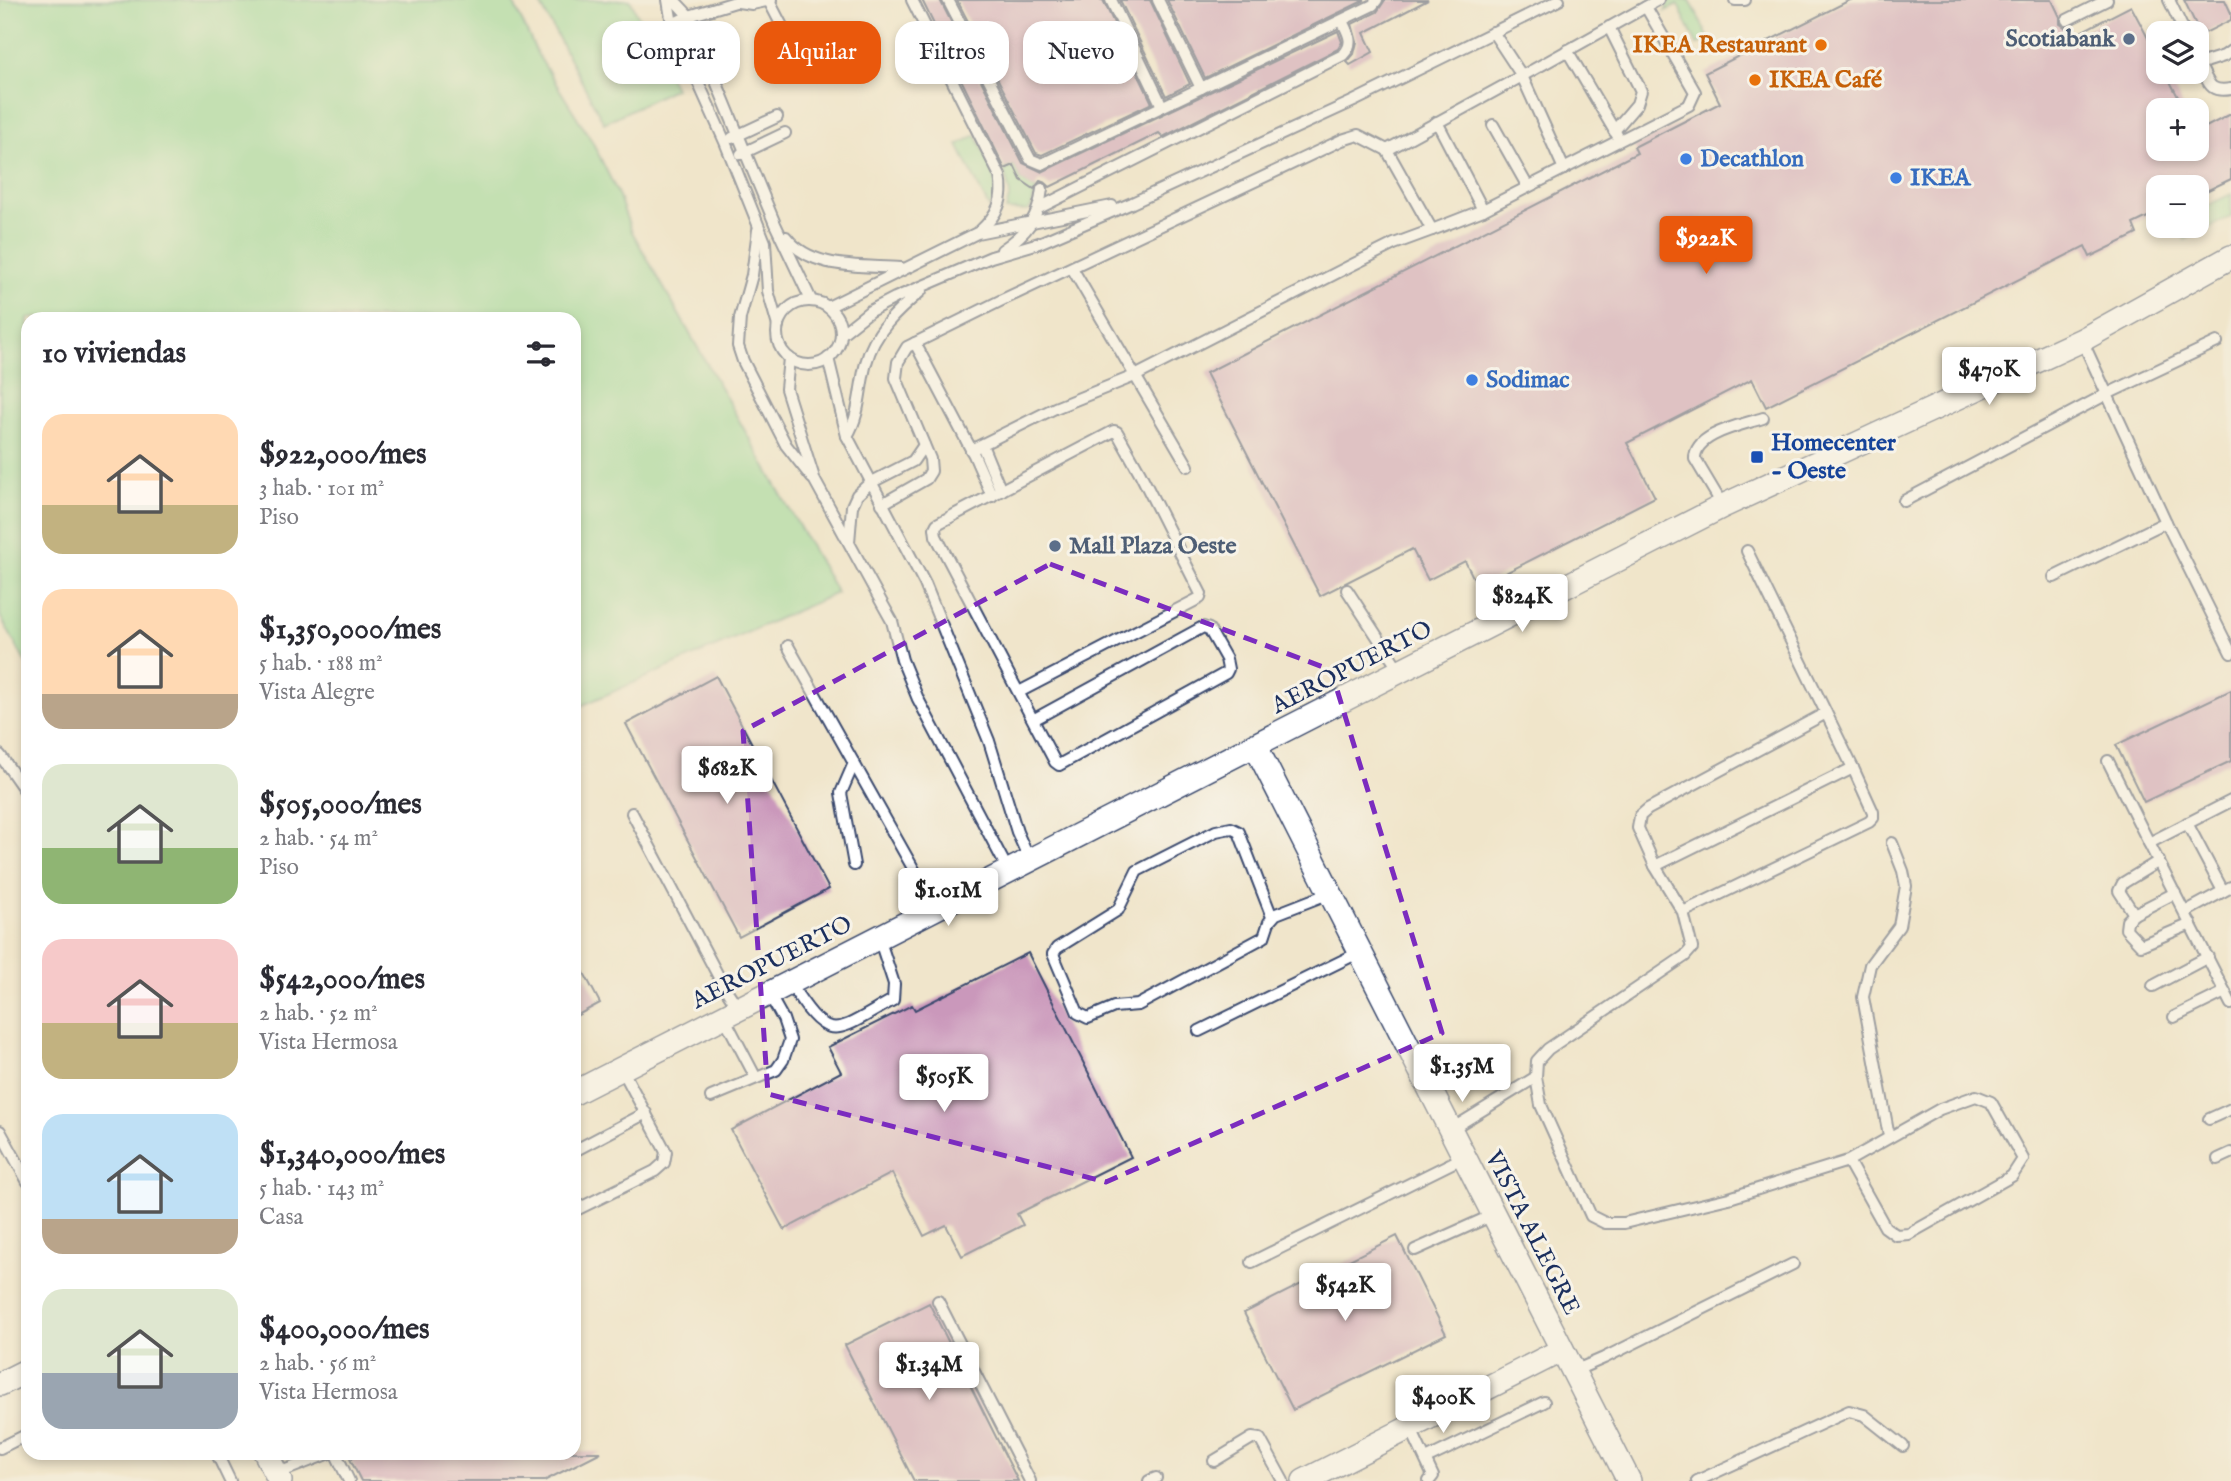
<!DOCTYPE html>
<html lang="es">
<head>
<meta charset="utf-8">
<style>
  body { margin:0; font-family:"IM FELL English",serif; background:#f7f7f7; color:#2b2b33; height:100vh; display:flex; flex-direction:column; font-size:26px; white-space:nowrap }
  * { box-sizing:border-box; margin:0 }
  p { font-size:23px; color:#7c7c81 }
  .icon { flex:none; width:38px; height:38px; fill:none; stroke:currentColor; stroke-width:2; stroke-linecap:round; stroke-linejoin:round }
  .map { position:relative; flex:1; overflow:hidden }
  .panel { position:absolute; left:21px; top:312px; width:560px; height:1148px; display:flex; flex-direction:column; background:#fff; border-radius:21px; box-shadow:0 4px 10px #0003 }
  .panel>* { flex:none }
  .guide { position:absolute; left:602px; top:21px; width:665px; height:63px; display:flex; gap:14px }
  .fabs { position:absolute; left:2146px; top:21px; display:grid; gap:14px }
  .fabs a { display:grid; place-items:center; width:63px; height:63px; border-radius:14px; background:#fff; box-shadow:0 4px 10px #0003; font-size:35px }
  .price { position:absolute; translate:-50% -60px; padding:0 16px; border-radius:7px; background:#fff; color:#222; font-size:23px; line-height:46px; filter:drop-shadow(0 2px 4px #0008) }
  .price::after { content:''; position:absolute; left:50%; top:42px; width:21px; height:16px; margin-left:-10px; background:inherit; clip-path:polygon(0 0,100% 0,50% 100%) }
  .price.current { background:#ea580c; color:#fff }
  ul { padding:0; list-style:none }
  li { display:flex; align-items:center; gap:21px; height:175px; padding:0 21px }
  li span { display:grid; place-items:center; flex:none; width:196px; height:140px; border-radius:21px; color:#555 }
  li>.icon { margin-inline-start:auto }
  span .icon { width:84px; height:84px; fill:#fffc; stroke-width:1 }
  li b { font-size:30px }
  h2 { display:flex; justify-content:space-between; align-items:center; height:84px; padding:0 21px; font-size:30px }
  .pill { padding:0 24px; border-radius:21px; background:#fff; box-shadow:0 4px 10px #0003; font-size:24px; line-height:63px }
  .pill.current { background:#ea580c; color:#fff }
  .map>svg:first-child { display:block }
</style>
</head>
<body>
<div class="map">
<svg width="2231" height="1481" viewBox="0 0 2231 1481">
  <rect width="100%" height="100%" fill="#f7f3e8"/>
  <filter id="ink" filterUnits="userSpaceOnUse"><feTurbulence type="fractalNoise" baseFrequency=".0143" numOctaves="2"/><feDisplacementMap in="SourceGraphic" scale="14" xChannelSelector="R" yChannelSelector="G"/><feConvolveMatrix kernelMatrix="1 2 1 2 8 2 1 2 1" color-interpolation-filters="sRGB"/></filter>
  <filter id="wash" filterUnits="userSpaceOnUse"><feTurbulence type="fractalNoise" baseFrequency=".00686" numOctaves="4" result="noise"/><feDisplacementMap in="SourceGraphic" scale="28" xChannelSelector="R" yChannelSelector="G"/><feGaussianBlur stdDeviation="1.57" result="paint"/><feColorMatrix in="noise" values="0 0 0 0 0 0 0 0 0 0 0 0 0 0 0 0 0 1.4 0 .05"/><feComposite in="paint" operator="in"/></filter>
  <g filter="url(#wash)">
    <rect width="100%" height="100%" fill="#f0e5cb"/>
    <g fill="#8ed996" stroke="#54847a" stroke-width="2">
      <path d="M0,0H512L538,55L592,141L617,192L631,230L837,593L574,709V318H28V667L0,616Z"/>
      <path d="M538,0H630L675,88L604,123Z"/>
      <path d="M1673,0H1690L1709,39L1697,45L1678,5L1665,11L1668,4Z"/>
      <path d="M976,135C986,158 1006,185 989,208L958,145Z"/>
      <path d="M1014,165L1021,180L1036,189L1032,206L1028,211L1006,210L1010,194L1004,170Z"/>
      <path d="M2231,194V217L2185,240L2178,226H2196V211Z"/>
    </g>
    <g id="blocks">
      <g fill="#ca98bb">
        <path d="M922,0H940L1023,163L1042,172L1338,31L1342,42L1338,49L1163,137L1159,133L1050,187L1046,183L1040,181L1034,189L1021,180L1014,165L1005,169Z"/>
        <path d="M957,0H1103L1152,103L1042,155L1036,153Z"/>
        <path d="M1120,0H1150L1190,84L1166,96Z"/>
        <path d="M1167,0H1365L1205,78Z"/>
        <path d="M1385,0H1428L1364,33L1373,52L1350,65L1347,62L1354,54L1357,42L1352,24L1377,12Z"/>
        <path d="M1850,0H2052L2060,17V24L2066,28L2071,37L2131,6L2158,57V72H2165L2185,110H2158V149H2196V132L2231,114V179L2196,196V187H2158V212L2133,224L2137,234L2090,257L2085,246L1766,407L1752,379L1627,443L1655,497L1478,587L1465,561L1428,580L1412,549L1320,596L1206,373L1637,153L1634,147L1720,103L1705,73Z"/>
        <path d="M2184,0H2225L2231,13V20L2201,35Z"/>
        <path d="M716,676L829,889L739,937L626,724Z"/>
        <path d="M2231,690V761L2144,802L2116,745Z"/>
        <path d="M1028,953L1131,1157L1017,1214L1023,1225L962,1256L946,1225L924,1236L892,1173L784,1230L731,1130L841,1072L828,1047L912,1005L915,1010Z"/>
        <path d="M574,954L600,1003L574,1017Z"/>
        <path d="M1397,1236L1446,1334L1293,1410L1244,1313Z"/>
        <path d="M929,1303L1018,1481H914L845,1345Z"/>
        <path d="M363,1452H601L544,1481H361L350,1459Z"/>
      </g>
    </g>
  </g>
  <g filter="url(#ink)">
    <use href="#blocks" fill-opacity="0" stroke="#3b4a6e" stroke-width="2"/>
    <g fill="none" stroke-linecap="round" stroke-linejoin="round">
      <g stroke="#3b4a6e" stroke-width="14">
        <g id="lane">
          <path d="M668,0L672,24L725,142L765,242L768,291L778,326"/>
          <path d="M674,0L689,16L775,224L811,300"/>
          <path d="M912,0L1000,176C1005,200 997,215 980,231"/>
          <path d="M948,0L1030,159L1042,164L1201,88"/>
          <path d="M1111,0L1162,106"/>
          <path d="M1158,0L1201,88L1373,5L1377,0"/>
          <path d="M1735,0H1745"/>
          <path d="M2169,0L2185,33"/>
          <path d="M769,1L782,26"/>
          <path d="M738,2L752,4L771,0"/>
          <path d="M2067,20L2107,0"/>
          <path d="M672,24L689,16L742,0"/>
          <path d="M1609,27L1641,91L1637,104L1614,131"/>
          <path d="M1493,32L1522,76L1658,0"/>
          <path d="M1567,50L1617,135"/>
          <path d="M2196,58L2199,64L2224,56L2231,51"/>
          <path d="M2199,64C2209,82 2208,93 2231,89"/>
          <path d="M1437,122L1483,210"/>
          <path d="M1493,125L1528,187"/>
          <path d="M732,138L777,117"/>
          <path d="M741,154L785,133"/>
          <path d="M1039,208L1343,55C1355,43 1348,33 1342,21"/>
          <path d="M758,230L752,275L740,318L738,346L743,361L786,445L812,478"/>
          <path d="M1432,230L1483,210L1689,105L1695,92L1646,7"/>
          <path d="M786,237C812,271 863,265 901,268"/>
          <path d="M1002,250C1026,234 1039,218 1042,189"/>
          <path d="M1072,268L1188,466"/>
          <circle cx="809" cy="333" r="32"/>
          <path d="M828,307L977,233L1112,206"/>
          <path d="M841,334L870,311L895,298L991,257L1039,243L1132,203L1354,101L1559,0"/>
          <path d="M2082,340L2166,522L2231,653"/>
          <path d="M915,343L974,455L992,496"/>
          <path d="M789,358L786,389L815,481L883,605L892,621L902,660L918,699L1009,872"/>
          <path d="M828,358L847,436L925,584L989,741L1017,832L1030,861"/>
          <path d="M847,436C861,413 859,388 866,363C874,332 897,311 921,291"/>
          <path d="M982,445L1001,491"/>
          <path d="M971,450L1055,408L1137,375L1350,266L1394,244L1432,230L1387,150L1522,76L1564,169"/>
          <path d="M1904,501L2107,394L2217,342"/>
          <path d="M882,504L926,479L931,471L930,459L896,378L898,362L907,347L1002,300L1342,140L1358,135L1387,150"/>
          <path d="M1723,506L1695,459C1694,433 1743,425 1763,418"/>
          <path d="M849,542L852,506L857,495L870,483L913,461L924,445"/>
          <path d="M1747,551L1853,768"/>
          <path d="M2054,577L2166,522"/>
          <path d="M1347,590L1401,673"/>
          <path d="M788,646L936,909"/>
          <path d="M1019,692L1200,598L1201,594L1140,473L1117,432L1114,431L937,524L935,528L936,536C976,611 1015,687 1055,762L1059,765L1226,673L1228,669L1226,659L1209,629L1203,627L1033,720"/>
          <path d="M0,755L28,795"/>
          <path d="M2108,761L2149,843"/>
          <path d="M854,763L841,793L854,865"/>
          <path d="M2231,801L2149,843L2231,1004"/>
          <path d="M632,813L723,985L739,1009"/>
          <path d="M2187,823L2223,891"/>
          <path d="M2159,861L2123,883L2119,891L2134,914L2175,893"/>
          <path d="M1655,866L1638,828L1640,816L1648,809L1826,713"/>
          <path d="M2185,912L2231,887"/>
          <path d="M2134,914L2127,921L2126,929L2141,945L2191,924"/>
          <path d="M1272,917L1239,832L1231,828L1216,831L1137,871L1118,910L1057,948L1053,954L1078,1013L1088,1018L1114,1007L1138,1005L1264,937L1269,922L1276,914L1330,893"/>
          <path d="M790,983C830,1047 835,1032 893,1000L894,984L879,938"/>
          <path d="M2153,986L2208,957"/>
          <path d="M724,1017L756,1078"/>
          <path d="M2174,1017L2225,992"/>
          <path d="M1199,1031L1360,952"/>
          <path d="M1536,1077L1537,1061L1548,1049L1685,956L1692,948L1683,912L1655,866L1853,768L1873,812V818L1869,822L1683,912"/>
          <path d="M711,1097L776,1070L783,1060L790,1040L783,1019L769,994"/>
          <path d="M2209,1119L2231,1109"/>
          <path d="M1450,1130L1536,1077L1541,1105L1591,1216L1605,1223H1624L1729,1198L1848,1161L1940,1109L1976,1096L1991,1102L2023,1159L2012,1176L1909,1234L1896,1235L1885,1227L1848,1161"/>
          <path d="M0,1131L28,1182"/>
          <path d="M1889,1136L1863,997L1870,965L1899,926L1906,886L1903,871L1892,843"/>
          <path d="M574,1151L646,1113"/>
          <path d="M2218,1159L2231,1153"/>
          <path d="M574,1211L655,1171L664,1163L666,1152L622,1069"/>
          <path d="M1415,1250L1493,1215"/>
          <path d="M1252,1262L1464,1157"/>
          <path d="M938,1301L1030,1481"/>
          <path d="M1574,1371L1604,1358L1793,1264"/>
          <path d="M1410,1427L1433,1476L1429,1481"/>
          <path d="M0,1448L28,1434"/>
          <path d="M216,1452L230,1481"/>
          <path d="M335,1452L349,1481"/>
          <path d="M1426,1459L1544,1402"/>
          <path d="M1214,1461L1252,1438L1260,1439L1283,1481"/>
          <path d="M276,1474L332,1452"/>
          <path d="M1149,1481L1156,1478"/>
          <path d="M1697,1481L1849,1411L1864,1415L1903,1446"/>
        </g>
      </g>
      <g stroke="#3b4a6e" stroke-width="26">
        <g id="street">
          <path d="M1256,747L1629,1481"/>
          <path d="M574,1093L1723,506L2082,340L2231,257"/>
          <path d="M0,1384L28,1370"/>
          <path d="M265,1452L280,1481"/>
          <path d="M1304,1481L1562,1350"/>
        </g>
      </g>
      <use href="#lane" stroke="#fff" stroke-width="10"/>
      <use href="#street" stroke="#fff" stroke-width="23"/>
    </g>
  </g>
  <path d="M0 0H2231V1481H0ZM1050,564L1331,670L1442,1033L1106,1182L768,1094L743,731Z" fill="#f0e5cb" fill-opacity=".55" fill-rule="evenodd"/>
  <path fill="none" stroke="#7b2cbf" stroke-width="5" stroke-dasharray="14 9" stroke-linejoin="round" d="M1050,564L1331,670L1442,1033L1106,1182L768,1094L743,731Z"/>
  <g fill="#5c6f8a" stroke="#f7f3e8" stroke-width="2.5">
    <circle cx="2129" cy="39" r="7"/>
    <circle cx="1055" cy="546" r="7"/>
  </g>
  <g fill="#e8710a" stroke="#f7f3e8" stroke-width="2.5">
    <circle cx="1821" cy="45" r="7"/>
    <circle cx="1755" cy="80" r="7"/>
  </g>
  <g fill="#3f7fe0" stroke="#f7f3e8" stroke-width="2.5">
    <circle cx="1686" cy="159" r="7"/>
    <circle cx="1896" cy="178" r="7"/>
    <circle cx="1472" cy="380" r="7"/>
  </g>
  <rect fill="#1a4fb4" stroke="#f7f3e8" stroke-width="2.5" x="1750" y="450" width="14" height="14" rx="3.5"/>
  <g text-anchor="middle" dominant-baseline="central" stroke-width="6" stroke-linejoin="round" paint-order="stroke">
    <g font-size="24" font-weight="bold" fill="#4e5e75" stroke="#f7f3e8" text-anchor="end">
      <text x="2115" y="39">Scotiabank</text>
      <text x="1069" y="546" text-anchor="start">Mall Plaza Oeste</text>
    </g>
    <g font-size="24" font-weight="bold" fill="#c56008" stroke="#f7f3e8" text-anchor="end">
      <text x="1807" y="45">IKEA Restaurant</text>
      <text x="1769" y="80" text-anchor="start">IKEA Café</text>
    </g>
    <g font-size="24" font-weight="bold" fill="#366cbe" stroke="#f7f3e8" text-anchor="start">
      <text x="1700" y="159">Decathlon</text>
      <text x="1910" y="178">IKEA</text>
      <text x="1486" y="380">Sodimac</text>
    </g>
    <g font-size="24" font-weight="bold" fill="#164399" stroke="#f7f3e8" text-anchor="start">
      <text x="1771" y="443">Homecenter<tspan x="1771" dy="28">- Oeste</tspan></text>
    </g>
    <g font-size="24" fill="#1b2f5e" stroke="#f7f3e8">
      <text transform="translate(1352 668) rotate(-27)">AEROPUERTO</text>
      <text transform="translate(772 963) rotate(-27)">AEROPUERTO</text>
      <text transform="translate(1532 1233) rotate(63)">VISTA ALEGRE</text>
    </g>
  </g>
</svg>
<div class="fabs">
<a><svg class="icon" aria-label="layers" viewBox="0 0 24 24"><path d="M12 4l9 5-9 5-9-5zM3 14l9 5 9-5"/></svg></a>
<a>+</a>
<a>−</a>
</div>
<b class="price current" style="left:1706px;top:276px">$922K</b>
<b class="price" style="left:1989px;top:407px">$470K</b>
<b class="price" style="left:1522px;top:634px">$824K</b>
<b class="price" style="left:727px;top:806px">$682K</b>
<b class="price" style="left:948px;top:928px">$1.01M</b>
<b class="price" style="left:1462px;top:1104px">$1.35M</b>
<b class="price" style="left:944px;top:1114px">$505K</b>
<b class="price" style="left:1345px;top:1323px">$542K</b>
<b class="price" style="left:929px;top:1402px">$1.34M</b>
<b class="price" style="left:1443px;top:1435px">$400K</b>
<div class="guide">
<a class="pill">Comprar</a>
<a class="pill current">Alquilar</a>
<a class="pill">Filtros</a>
<a class="pill">Nuevo</a>
</div>
<section class="panel">
<h2>10 viviendas<svg class="icon" aria-label="filters" viewBox="0 0 24 24"><path d="M4 7h16M4 17h16"/><circle cx="9" cy="7" r="2"/><circle cx="15" cy="17" r="2"/></svg></h2>
<ul>
<li><span style="background:linear-gradient(#ffd9b3 65%,#c2b280 0)"><svg class="icon" aria-label="home" viewBox="0 0 24 24"><path d="M3 11l9-7 9 7M6 9v11h12V9"/></svg></span><div><b>$922,000/mes</b><p>3 hab. · 101 m²</p><p>Piso</p></div></li>
<li><span style="background:linear-gradient(#ffd9b3 75%,#b9a48a 0)"><svg class="icon" aria-label="home" viewBox="0 0 24 24"><path d="M3 11l9-7 9 7M6 9v11h12V9"/></svg></span><div><b>$1,350,000/mes</b><p>5 hab. · 188 m²</p><p>Vista Alegre</p></div></li>
<li><span style="background:linear-gradient(#dfe7d0 60%,#8fb573 0)"><svg class="icon" aria-label="home" viewBox="0 0 24 24"><path d="M3 11l9-7 9 7M6 9v11h12V9"/></svg></span><div><b>$505,000/mes</b><p>2 hab. · 54 m²</p><p>Piso</p></div></li>
<li><span style="background:linear-gradient(#f6c9c9 60%,#c2b280 0)"><svg class="icon" aria-label="home" viewBox="0 0 24 24"><path d="M3 11l9-7 9 7M6 9v11h12V9"/></svg></span><div><b>$542,000/mes</b><p>2 hab. · 52 m²</p><p>Vista Hermosa</p></div></li>
<li><span style="background:linear-gradient(#bfe0f5 75%,#b9a48a 0)"><svg class="icon" aria-label="home" viewBox="0 0 24 24"><path d="M3 11l9-7 9 7M6 9v11h12V9"/></svg></span><div><b>$1,340,000/mes</b><p>5 hab. · 143 m²</p><p>Casa</p></div></li>
<li><span style="background:linear-gradient(#dfe7d0 60%,#9aa5b1 0)"><svg class="icon" aria-label="home" viewBox="0 0 24 24"><path d="M3 11l9-7 9 7M6 9v11h12V9"/></svg></span><div><b>$400,000/mes</b><p>2 hab. · 56 m²</p><p>Vista Hermosa</p></div></li>
</ul>
</section>
</div>
</body>
</html>
